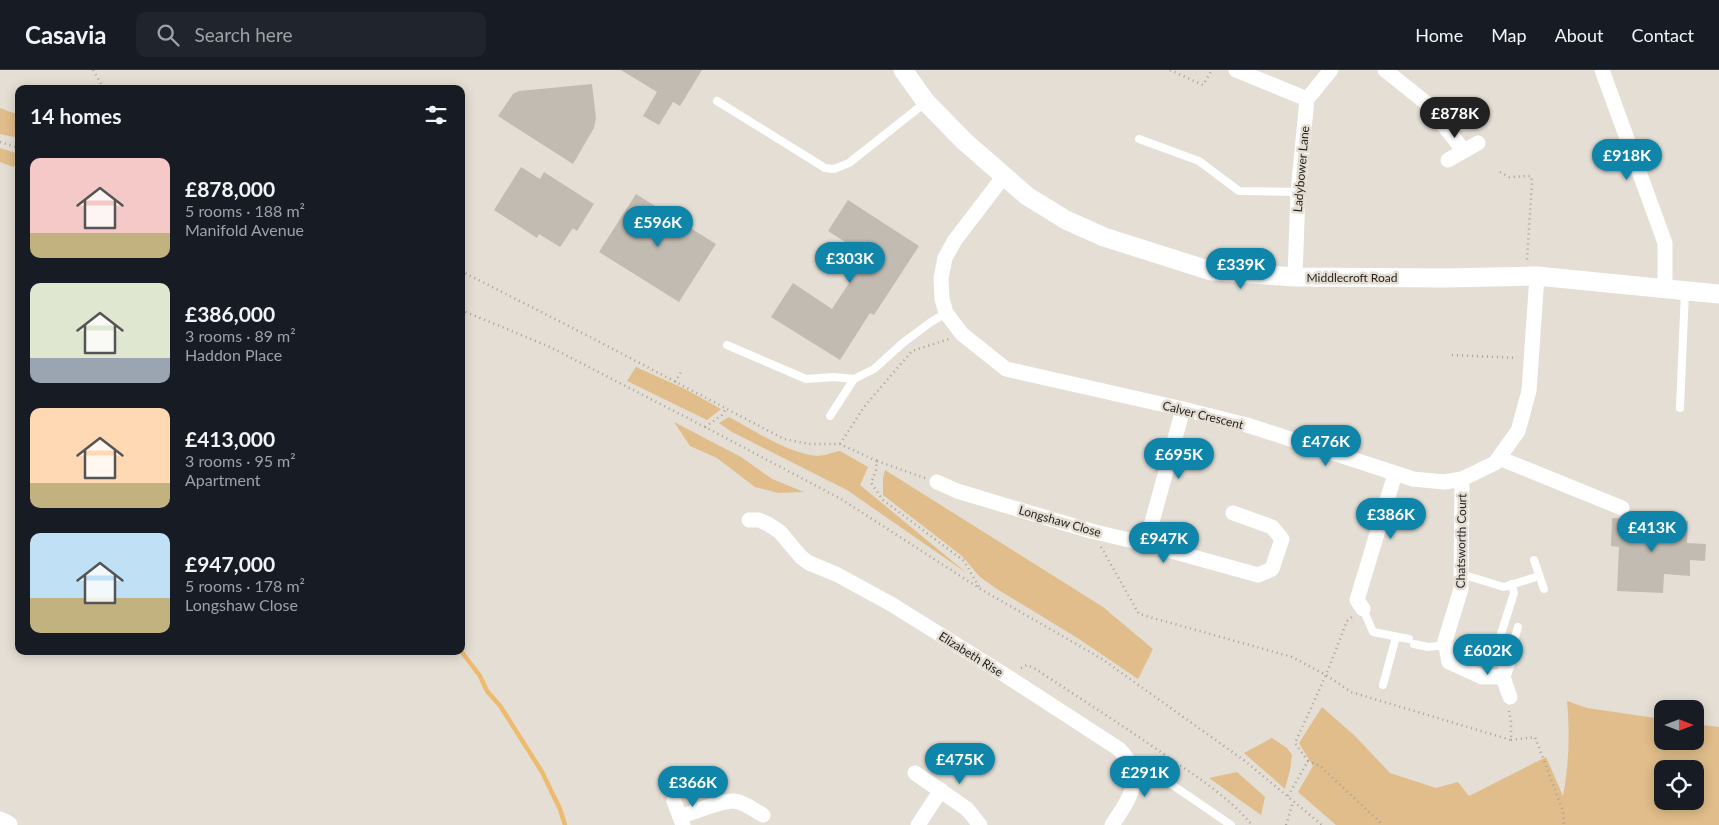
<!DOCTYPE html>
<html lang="en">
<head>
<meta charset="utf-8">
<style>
  body { margin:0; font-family:Lato,sans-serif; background:#20242c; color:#f1f3f6; height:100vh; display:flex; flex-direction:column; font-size:19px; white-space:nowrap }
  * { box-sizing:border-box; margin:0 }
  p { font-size:16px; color:#9ea1a6 }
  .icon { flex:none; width:28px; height:28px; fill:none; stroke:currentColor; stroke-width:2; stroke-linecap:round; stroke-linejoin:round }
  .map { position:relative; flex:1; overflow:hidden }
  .details { position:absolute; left:15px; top:15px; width:450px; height:570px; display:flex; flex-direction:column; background:#171b24; border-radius:10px; box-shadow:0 2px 12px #0003 }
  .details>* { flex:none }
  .needle { width:32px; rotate:90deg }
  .fabs { position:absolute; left:1654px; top:630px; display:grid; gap:10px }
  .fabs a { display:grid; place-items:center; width:50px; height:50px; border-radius:10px; background:#171b24; box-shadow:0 2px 12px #0003; font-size:25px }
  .price { position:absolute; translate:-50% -42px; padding:0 11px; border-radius:18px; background:#0f85aa; color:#fff; font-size:16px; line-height:32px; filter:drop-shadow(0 1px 2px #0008) }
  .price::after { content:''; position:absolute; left:50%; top:30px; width:15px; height:11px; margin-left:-8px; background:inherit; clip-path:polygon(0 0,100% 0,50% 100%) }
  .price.current { background:#222; color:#fff }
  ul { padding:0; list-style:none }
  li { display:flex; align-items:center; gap:15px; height:125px; padding:0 15px }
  li span { display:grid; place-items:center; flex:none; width:140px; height:100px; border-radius:10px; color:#555 }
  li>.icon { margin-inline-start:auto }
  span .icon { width:60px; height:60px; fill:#fffc; stroke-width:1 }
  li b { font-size:21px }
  h2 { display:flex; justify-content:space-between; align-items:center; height:60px; padding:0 15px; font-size:21px }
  header { display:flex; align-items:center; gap:30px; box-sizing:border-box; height:70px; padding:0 25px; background:#171b24; border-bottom:1px solid #363941 }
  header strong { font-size:24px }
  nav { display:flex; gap:28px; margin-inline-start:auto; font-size:18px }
  .search { width:350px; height:45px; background:#20242c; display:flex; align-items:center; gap:12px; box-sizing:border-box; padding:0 18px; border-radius:10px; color:#9ea1a6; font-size:19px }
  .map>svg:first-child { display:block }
</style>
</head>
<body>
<header>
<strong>Casavia</strong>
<div class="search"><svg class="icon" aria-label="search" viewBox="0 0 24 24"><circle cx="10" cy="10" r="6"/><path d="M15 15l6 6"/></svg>Search here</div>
<nav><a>Home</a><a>Map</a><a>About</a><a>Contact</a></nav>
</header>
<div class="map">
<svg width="1719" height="755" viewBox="0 0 1719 755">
  <rect width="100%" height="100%" fill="#e5ded4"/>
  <g fill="#e0bd8a" fill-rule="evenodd">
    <path d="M0,38L19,45V68L0,64Z"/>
    <path d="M0,78L19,84V93L13,97L0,92Z"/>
    <path d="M636,297L685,319L721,339L707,350L627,311Z"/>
    <path d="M729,347C755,361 787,383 817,386C824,386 833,382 840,381L868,397L860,415L968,504L847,420L732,362L719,353Z"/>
    <path d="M674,352L741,387L772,409L804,422L778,423L755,417L717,388L690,376Z"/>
    <path d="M885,400L1103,537L1153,579L1138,609L1079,569L997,519L980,507L962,486L883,425V408Z"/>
    <path d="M1567,631L1587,638L1662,649V671H1695V654L1719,657V755H1336L1298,722L1313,696L1299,673L1322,637L1355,666L1390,703L1436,718L1458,712L1469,726L1546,687L1563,726C1569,694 1570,663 1567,631ZM1662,699H1695V731H1662Z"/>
    <path d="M1272,668L1287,678L1292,685L1290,700L1285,719L1244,683Z"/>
    <path d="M1237,702L1265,727L1261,745L1209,708Z"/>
  </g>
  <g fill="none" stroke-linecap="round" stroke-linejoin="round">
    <path stroke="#edbb6d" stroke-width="4.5" d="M461,581L480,606L487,621L501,637L542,702L560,739L565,755"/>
  </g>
  <g fill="#c2bbb2">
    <path d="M621,0H702L680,36L673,32L659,55L643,46L657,22Z"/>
    <path d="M592,14L596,48L594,58L573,94L498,46L513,24L519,21Z"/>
    <path d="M521,97L540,109L544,102L594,134L577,161L573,158L560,177L539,164L537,168L494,140Z"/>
    <path d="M636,124L716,174L679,232L599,182Z"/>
    <path d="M848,130L919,176L874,245L870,243L840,290L771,247L793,213L832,239L867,186L828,161Z"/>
    <path d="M1612,448L1688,451L1687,473L1706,474L1705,491L1690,490V506L1664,504L1663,523L1617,521L1619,477L1611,476Z"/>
  </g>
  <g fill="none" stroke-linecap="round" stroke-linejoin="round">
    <g stroke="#a6a199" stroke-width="2.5" stroke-dasharray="1 4" stroke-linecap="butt">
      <path d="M93,0L102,15L101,19"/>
      <path d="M1170,0L1203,15L1212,0"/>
      <path d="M0,72L19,78"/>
      <path d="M1500,102L1509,107L1531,106L1532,112L1527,190"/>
      <path d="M461,201L594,269L784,369L809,374H840L877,391L876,400L871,413L883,430L964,491L979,517"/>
      <path d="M461,240L550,277L705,357L841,429L979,518L1102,589L1245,691L1322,755"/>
      <path d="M1452,285L1517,288"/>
      <path d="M675,312L681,302"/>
      <path d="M705,357L722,345L726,339"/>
      <path d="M840,374L864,337L912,281L949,269"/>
      <path d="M877,391L925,408"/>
      <path d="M1101,477L1139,544L1292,587L1326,605L1351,622L1511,670V652L1509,641"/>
      <path d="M1021,598L1027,595L1034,598C1078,627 1122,655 1165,685C1196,706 1229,727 1252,755"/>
      <path d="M1511,670L1535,667L1563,741L1564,755"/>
      <path d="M1308,691L1295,673L1326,605L1347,551L1352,547"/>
      <path d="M1288,726L1308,691L1320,696L1383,755"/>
      <path d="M1286,755L1293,732"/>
    </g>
    <g stroke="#fff" stroke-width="8">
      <path d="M717,31L825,98L834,99L849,93L926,32"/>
      <path d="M1139,69L1199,91L1239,121L1298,122"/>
      <path d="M727,275L806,309L834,307L854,309"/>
      <path d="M1680,338L1685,221"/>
      <path d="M830,346L854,309L874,299L904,272L931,252L946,243"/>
      <path d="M1534,490L1544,519"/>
      <path d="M1461,504L1504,517L1539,506"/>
      <path d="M1363,539L1373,562L1409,569"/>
      <path d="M1500,567L1514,523L1512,514"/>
      <path d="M1414,574L1428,577L1446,575"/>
      <path d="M1510,585L1518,557"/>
      <path d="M1383,615L1396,567"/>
      <path d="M1133,709L1156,708L1168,712L1231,755"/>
    </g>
    <g stroke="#fff" stroke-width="15">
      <path d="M1236,0L1307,29"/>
      <path d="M1385,0L1425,32L1464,81"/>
      <path d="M1602,0L1665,173V219"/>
      <path d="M1448,90L1478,73"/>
      <path d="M1004,106L955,170L945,188L941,208L942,229L946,243L962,264L1006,299L1183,339L1247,355L1413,409L1444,412L1462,409L1495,393L1518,361L1529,321L1537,206"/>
      <path d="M1295,207L1298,122L1307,29L1331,0"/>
      <path d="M1499,388L1622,438"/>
      <path d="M1462,409L1461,519L1445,571L1449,592L1482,607H1503"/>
      <path d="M937,412L957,421L1091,461L1146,474L1258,505L1272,499L1282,469L1272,457L1233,443"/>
      <path d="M749,450H759L768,454L780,462L801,487L809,493L836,504L891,534L1005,605L1119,679C1146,707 1130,728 1112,755"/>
      <path d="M1146,474L1183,339"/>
      <path d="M1363,539L1357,530L1395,404"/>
      <path d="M1510,585L1503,607L1510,627"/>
      <path d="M915,703L967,739L980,755"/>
      <path d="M674,731L683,755"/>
      <path d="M680,747C695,742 719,731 734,731C744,732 754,740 763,745"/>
      <path d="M918,755L941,720"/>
    </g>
    <g stroke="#fff" stroke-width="19">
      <path d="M903,0L926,32L964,71L1027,126L1066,150L1104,167L1211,201L1295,207L1446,208L1537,206L1719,224"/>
      <path d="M0,751L8,755"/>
    </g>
  </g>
  <g text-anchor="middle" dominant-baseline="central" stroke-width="5" stroke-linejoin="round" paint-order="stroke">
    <g font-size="12" fill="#211f1b" stroke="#e5ded4">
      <text transform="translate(1301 99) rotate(-85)">Ladybower Lane</text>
      <text x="1352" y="207">Middlecroft Road</text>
      <text transform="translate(1203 345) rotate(14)">Calver Crescent</text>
      <text transform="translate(1060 451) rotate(16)">Longshaw Close</text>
      <text transform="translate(1461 471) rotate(-89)">Chatsworth Court</text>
      <text transform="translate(971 584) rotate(32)">Elizabeth Rise</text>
    </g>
  </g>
</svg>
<div class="fabs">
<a><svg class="needle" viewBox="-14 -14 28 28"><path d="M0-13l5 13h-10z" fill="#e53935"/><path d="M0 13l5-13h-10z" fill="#9ea1a6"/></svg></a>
<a><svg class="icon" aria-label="locate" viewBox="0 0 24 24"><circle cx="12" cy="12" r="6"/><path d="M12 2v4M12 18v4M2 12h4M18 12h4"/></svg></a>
</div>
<b class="price current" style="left:1455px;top:69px">£878K</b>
<b class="price" style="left:1627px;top:111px">£918K</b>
<b class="price" style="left:658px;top:178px">£596K</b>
<b class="price" style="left:850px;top:214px">£303K</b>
<b class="price" style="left:1241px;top:220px">£339K</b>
<b class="price" style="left:1326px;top:397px">£476K</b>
<b class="price" style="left:1179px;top:410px">£695K</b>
<b class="price" style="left:1391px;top:470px">£386K</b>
<b class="price" style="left:1652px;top:483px">£413K</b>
<b class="price" style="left:1164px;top:494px">£947K</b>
<b class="price" style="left:1488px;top:606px">£602K</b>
<b class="price" style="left:960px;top:715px">£475K</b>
<b class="price" style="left:1145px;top:728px">£291K</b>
<b class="price" style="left:693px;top:738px">£366K</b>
<section class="details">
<h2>14 homes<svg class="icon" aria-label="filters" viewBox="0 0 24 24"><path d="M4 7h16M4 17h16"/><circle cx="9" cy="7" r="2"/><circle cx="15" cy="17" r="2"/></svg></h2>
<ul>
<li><span style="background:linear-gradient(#f6c9c9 75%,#c2b280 0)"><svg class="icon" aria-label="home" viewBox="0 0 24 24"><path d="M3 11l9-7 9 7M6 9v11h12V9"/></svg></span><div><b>£878,000</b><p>5 rooms · 188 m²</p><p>Manifold Avenue</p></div></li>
<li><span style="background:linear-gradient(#dfe7d0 75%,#9aa5b1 0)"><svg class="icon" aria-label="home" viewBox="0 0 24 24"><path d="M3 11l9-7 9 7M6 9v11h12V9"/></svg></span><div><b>£386,000</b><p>3 rooms · 89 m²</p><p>Haddon Place</p></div></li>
<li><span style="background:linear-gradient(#ffd9b3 75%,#c2b280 0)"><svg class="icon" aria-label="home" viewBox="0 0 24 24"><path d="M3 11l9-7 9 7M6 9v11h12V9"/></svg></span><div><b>£413,000</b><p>3 rooms · 95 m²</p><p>Apartment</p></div></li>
<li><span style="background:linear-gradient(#bfe0f5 65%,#c2b280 0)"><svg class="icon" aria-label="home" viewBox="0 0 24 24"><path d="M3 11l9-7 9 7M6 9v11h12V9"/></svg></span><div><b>£947,000</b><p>5 rooms · 178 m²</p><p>Longshaw Close</p></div></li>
</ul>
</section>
</div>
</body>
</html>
